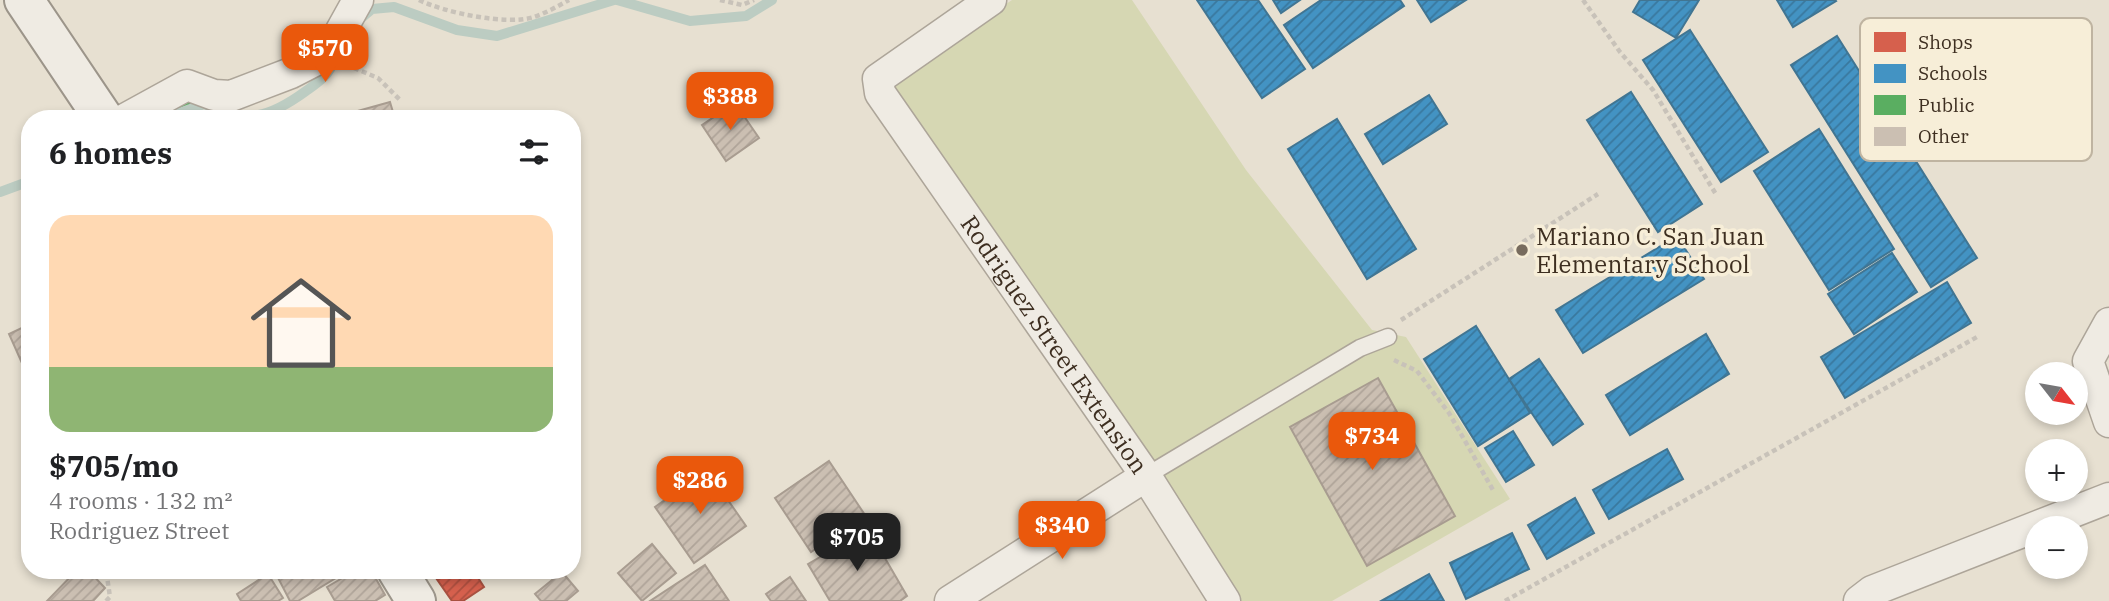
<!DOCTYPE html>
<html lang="en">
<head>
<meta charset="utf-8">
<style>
  body { margin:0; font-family:"IBM Plex Serif",serif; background:#f6f6f6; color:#202124; height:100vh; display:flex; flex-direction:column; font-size:26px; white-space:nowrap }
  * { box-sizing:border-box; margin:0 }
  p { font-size:23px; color:#757577 }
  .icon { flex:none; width:38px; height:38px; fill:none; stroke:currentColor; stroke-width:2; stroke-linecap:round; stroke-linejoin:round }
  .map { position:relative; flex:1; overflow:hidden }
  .panel { position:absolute; left:21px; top:110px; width:560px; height:469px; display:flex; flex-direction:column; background:#fff; border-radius:28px; box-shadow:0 4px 10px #0003 }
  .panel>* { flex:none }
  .needle { width:46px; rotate:121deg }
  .fabs { position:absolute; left:2025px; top:362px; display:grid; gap:14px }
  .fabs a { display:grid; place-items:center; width:63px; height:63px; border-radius:50%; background:#fff; box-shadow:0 4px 10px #0003; font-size:35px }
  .price { position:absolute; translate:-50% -60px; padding:0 16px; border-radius:14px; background:#ea580c; color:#fff; font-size:23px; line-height:46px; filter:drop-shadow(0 2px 4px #0008) }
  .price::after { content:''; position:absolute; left:50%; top:42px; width:21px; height:16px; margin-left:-10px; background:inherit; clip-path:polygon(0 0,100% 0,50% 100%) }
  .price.active { background:#222; color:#fff }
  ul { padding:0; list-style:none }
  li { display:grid; align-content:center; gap:14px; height:371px; padding:0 28px }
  li span { display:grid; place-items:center; height:217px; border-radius:21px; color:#555 }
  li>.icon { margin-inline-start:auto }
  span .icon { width:126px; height:126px; fill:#fffc; stroke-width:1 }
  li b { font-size:30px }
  h2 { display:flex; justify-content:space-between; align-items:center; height:84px; padding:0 28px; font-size:30px }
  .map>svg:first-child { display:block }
</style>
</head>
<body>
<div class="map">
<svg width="2109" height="601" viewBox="0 0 2109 601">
  <defs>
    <pattern id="shops-hatch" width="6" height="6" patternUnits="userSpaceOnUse" patternTransform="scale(1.75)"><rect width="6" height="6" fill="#d6604d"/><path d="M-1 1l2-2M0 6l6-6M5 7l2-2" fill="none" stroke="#af5040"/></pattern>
    <pattern id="schools-hatch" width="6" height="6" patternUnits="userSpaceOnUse" patternTransform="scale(1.75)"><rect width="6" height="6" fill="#4393c3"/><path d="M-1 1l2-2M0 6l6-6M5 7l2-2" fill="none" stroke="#39789e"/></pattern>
    <pattern id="public-hatch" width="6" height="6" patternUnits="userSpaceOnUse" patternTransform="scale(1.75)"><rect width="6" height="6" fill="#5aae61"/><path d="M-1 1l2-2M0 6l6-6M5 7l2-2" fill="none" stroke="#4c8e50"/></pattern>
    <pattern id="building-hatch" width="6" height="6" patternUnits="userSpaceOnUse" patternTransform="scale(1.75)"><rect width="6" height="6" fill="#cbbfb2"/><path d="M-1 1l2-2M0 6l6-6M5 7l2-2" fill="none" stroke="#afa499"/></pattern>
  </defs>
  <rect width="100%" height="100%" fill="#e7e0d1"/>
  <path fill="#d6d7b3" d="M1012,0H1132L1246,170L1372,330L1406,337L1510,499L1332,601H1234L888,83Z"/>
  <path fill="url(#shops-hatch)" stroke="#a85140" stroke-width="2" d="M447,570H473L484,587L463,601H452L436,578Z"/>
  <g fill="url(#schools-hatch)" stroke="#417592" stroke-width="2">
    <path d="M1197,0H1258L1305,69L1262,98Z"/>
    <path d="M1273,0H1300L1281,13Z"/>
    <path d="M1321,0H1400L1404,6L1313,68L1284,25Z"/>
    <path d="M1417,0H1466L1431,22Z"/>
    <path d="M1640,0H1699L1676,38L1633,12Z"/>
    <path d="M1777,0H1835L1836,1L1793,27Z"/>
    <path d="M1690,30L1768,152L1721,182L1643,60Z"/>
    <path d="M1837,36L1977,258L1931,287L1791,65Z"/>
    <path d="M1631,92L1702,204L1658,232L1587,120Z"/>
    <path d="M1429,95L1447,124L1383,164L1365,134Z"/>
    <path d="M1337,119L1416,249L1367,279L1288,149Z"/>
    <path d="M1819,129L1894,249L1829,290L1754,171Z"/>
    <path d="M1677,236L1704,279L1583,353L1556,310Z"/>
    <path d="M1892,253L1917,292L1854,334L1828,294Z"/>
    <path d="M1947,282L1971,323L1845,398L1821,357Z"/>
    <path d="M1476,326L1530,413L1478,446L1424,359Z"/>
    <path d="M1706,334L1729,374L1630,435L1606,395Z"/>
    <path d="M1539,359L1583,424L1553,445L1509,379Z"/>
    <path d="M1513,431L1534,465L1506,482L1485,448Z"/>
    <path d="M1667,449L1683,479L1609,519L1593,490Z"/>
    <path d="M1575,498L1594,533L1547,559L1528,525Z"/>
    <path d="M1512,533L1529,569L1466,599L1450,563Z"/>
    <path d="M1429,574L1444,601H1381Z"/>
  </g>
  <path fill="url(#public-hatch)" stroke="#51884e" stroke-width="2" d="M188,90L203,116L199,119H146Z"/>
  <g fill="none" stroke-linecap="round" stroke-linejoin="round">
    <g stroke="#bcccc2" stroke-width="10">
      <path d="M617,0L690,21L746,16L772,0"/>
      <path d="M359,20L372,9L394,7L457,30L497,36L614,0"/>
      <path d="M163,119L204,104C247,124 269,118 306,91C320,81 329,75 335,59"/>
      <path d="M0,192L30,181"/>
    </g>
  </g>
  <g fill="url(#building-hatch)" stroke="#a89c90" stroke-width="2">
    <path d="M390,102L395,119H355L354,112Z"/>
    <path d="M735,103L759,138L726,161L702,125Z"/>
    <path d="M30,324V381L9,334Z"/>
    <path d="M1378,378L1455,516L1367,566L1290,427Z"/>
    <path d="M829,461L865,515L811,552L775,498Z"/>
    <path d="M707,470L746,526L694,563L655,507Z"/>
    <path d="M868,529L907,596L900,601H830L808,564Z"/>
    <path d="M652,544L676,573L642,601L618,573Z"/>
    <path d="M705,565L729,601H650Z"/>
    <path d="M77,570H88L105,588L93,601H47Z"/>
    <path d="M274,570H349L298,601H290Z"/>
    <path d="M356,570H371L385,595L375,601H335L327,587Z"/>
    <path d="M562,572L578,591L566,601H541L535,594Z"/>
    <path d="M268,574L283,598L278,601H241L237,594Z"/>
    <path d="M790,577L806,601H771L766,594Z"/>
  </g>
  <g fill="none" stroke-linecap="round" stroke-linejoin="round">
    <g stroke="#ada599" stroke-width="19">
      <path id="service" d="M1146,476L1360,348L1388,337"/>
    </g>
    <g stroke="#ada599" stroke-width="33">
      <g id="minor">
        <path id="s1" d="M991,0L878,79L880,93L1146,476L1225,601"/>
        <path d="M125,119L187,85L214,95L231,96L291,73L328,54L358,0"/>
        <path d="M2109,323L2088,361L2109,422"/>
        <path d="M950,601L1146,476"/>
        <path d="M1859,601L1872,591L2109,498"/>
      </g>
    </g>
    <g stroke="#9c958a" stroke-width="42">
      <g id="secondary">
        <path d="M24,0L104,119"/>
        <path d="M397,570L416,601"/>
      </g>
    </g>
    <g stroke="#c8c2b9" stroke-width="4.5" stroke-dasharray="5 3.5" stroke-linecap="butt">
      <path d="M419,0C443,12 507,26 534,17C546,13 558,6 569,0"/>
      <path d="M720,0L742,5L754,0"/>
      <path d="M1583,0L1620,52L1653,90L1717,196"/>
      <path d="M354,68L378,78L401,101"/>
      <path d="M1401,320L1598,194"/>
      <path d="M1394,360L1417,371L1449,413L1493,490"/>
      <path d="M106,601L110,597L106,570"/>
      <path d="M1505,601L1977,337"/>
    </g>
    <use href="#service" stroke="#efebe3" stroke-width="16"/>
    <use href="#minor" stroke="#efebe3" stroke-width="30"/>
    <use href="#secondary" stroke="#efebe3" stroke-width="38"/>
  </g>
  <circle fill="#786c5e" stroke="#f7eed8" stroke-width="2.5" cx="1522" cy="250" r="7"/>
  <g text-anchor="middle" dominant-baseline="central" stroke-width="7" stroke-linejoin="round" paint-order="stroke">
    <g font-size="24" fill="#3d2e20" stroke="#f7eed8" text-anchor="start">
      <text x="1536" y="236">Mariano C. San Juan<tspan x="1536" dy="28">Elementary School</tspan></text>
    </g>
    <g font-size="24" fill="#3d2e20" stroke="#f7eed8">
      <text stroke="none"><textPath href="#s1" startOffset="458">Rodriguez Street Extension</textPath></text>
    </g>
  </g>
  <rect x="1860" y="18" width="232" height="143" rx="10" fill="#f7eed8" stroke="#bfb4a1" stroke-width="2"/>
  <rect x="1874" y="32" width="32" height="20" fill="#d6604d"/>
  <rect x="1874" y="64" width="32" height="19" fill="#4393c3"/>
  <rect x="1874" y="95" width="32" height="20" fill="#5aae61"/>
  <rect x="1874" y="127" width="32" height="19" fill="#cbbfb2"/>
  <g font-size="19" fill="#3d2e20">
    <text x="1918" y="49">Shops</text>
    <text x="1918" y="80">Schools</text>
    <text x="1918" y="112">Public</text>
    <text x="1918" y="143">Other</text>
  </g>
</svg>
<div class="fabs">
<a><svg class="needle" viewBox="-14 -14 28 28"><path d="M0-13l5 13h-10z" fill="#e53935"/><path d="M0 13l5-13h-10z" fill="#757577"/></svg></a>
<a>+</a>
<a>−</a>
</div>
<b class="price" style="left:325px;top:84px">$570</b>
<b class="price" style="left:730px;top:132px">$388</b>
<b class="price" style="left:1372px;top:472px">$734</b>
<b class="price" style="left:700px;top:516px">$286</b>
<b class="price" style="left:1062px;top:561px">$340</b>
<b class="price active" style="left:857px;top:573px">$705</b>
<section class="panel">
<h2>6 homes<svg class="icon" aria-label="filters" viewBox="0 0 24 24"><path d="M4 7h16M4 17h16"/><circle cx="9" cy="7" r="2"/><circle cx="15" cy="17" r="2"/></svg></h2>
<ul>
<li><span style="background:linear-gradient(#ffd9b3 70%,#8fb573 0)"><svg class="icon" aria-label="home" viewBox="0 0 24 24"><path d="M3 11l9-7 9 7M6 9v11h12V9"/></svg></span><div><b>$705/mo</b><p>4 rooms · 132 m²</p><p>Rodriguez Street</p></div></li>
</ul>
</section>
</div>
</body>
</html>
